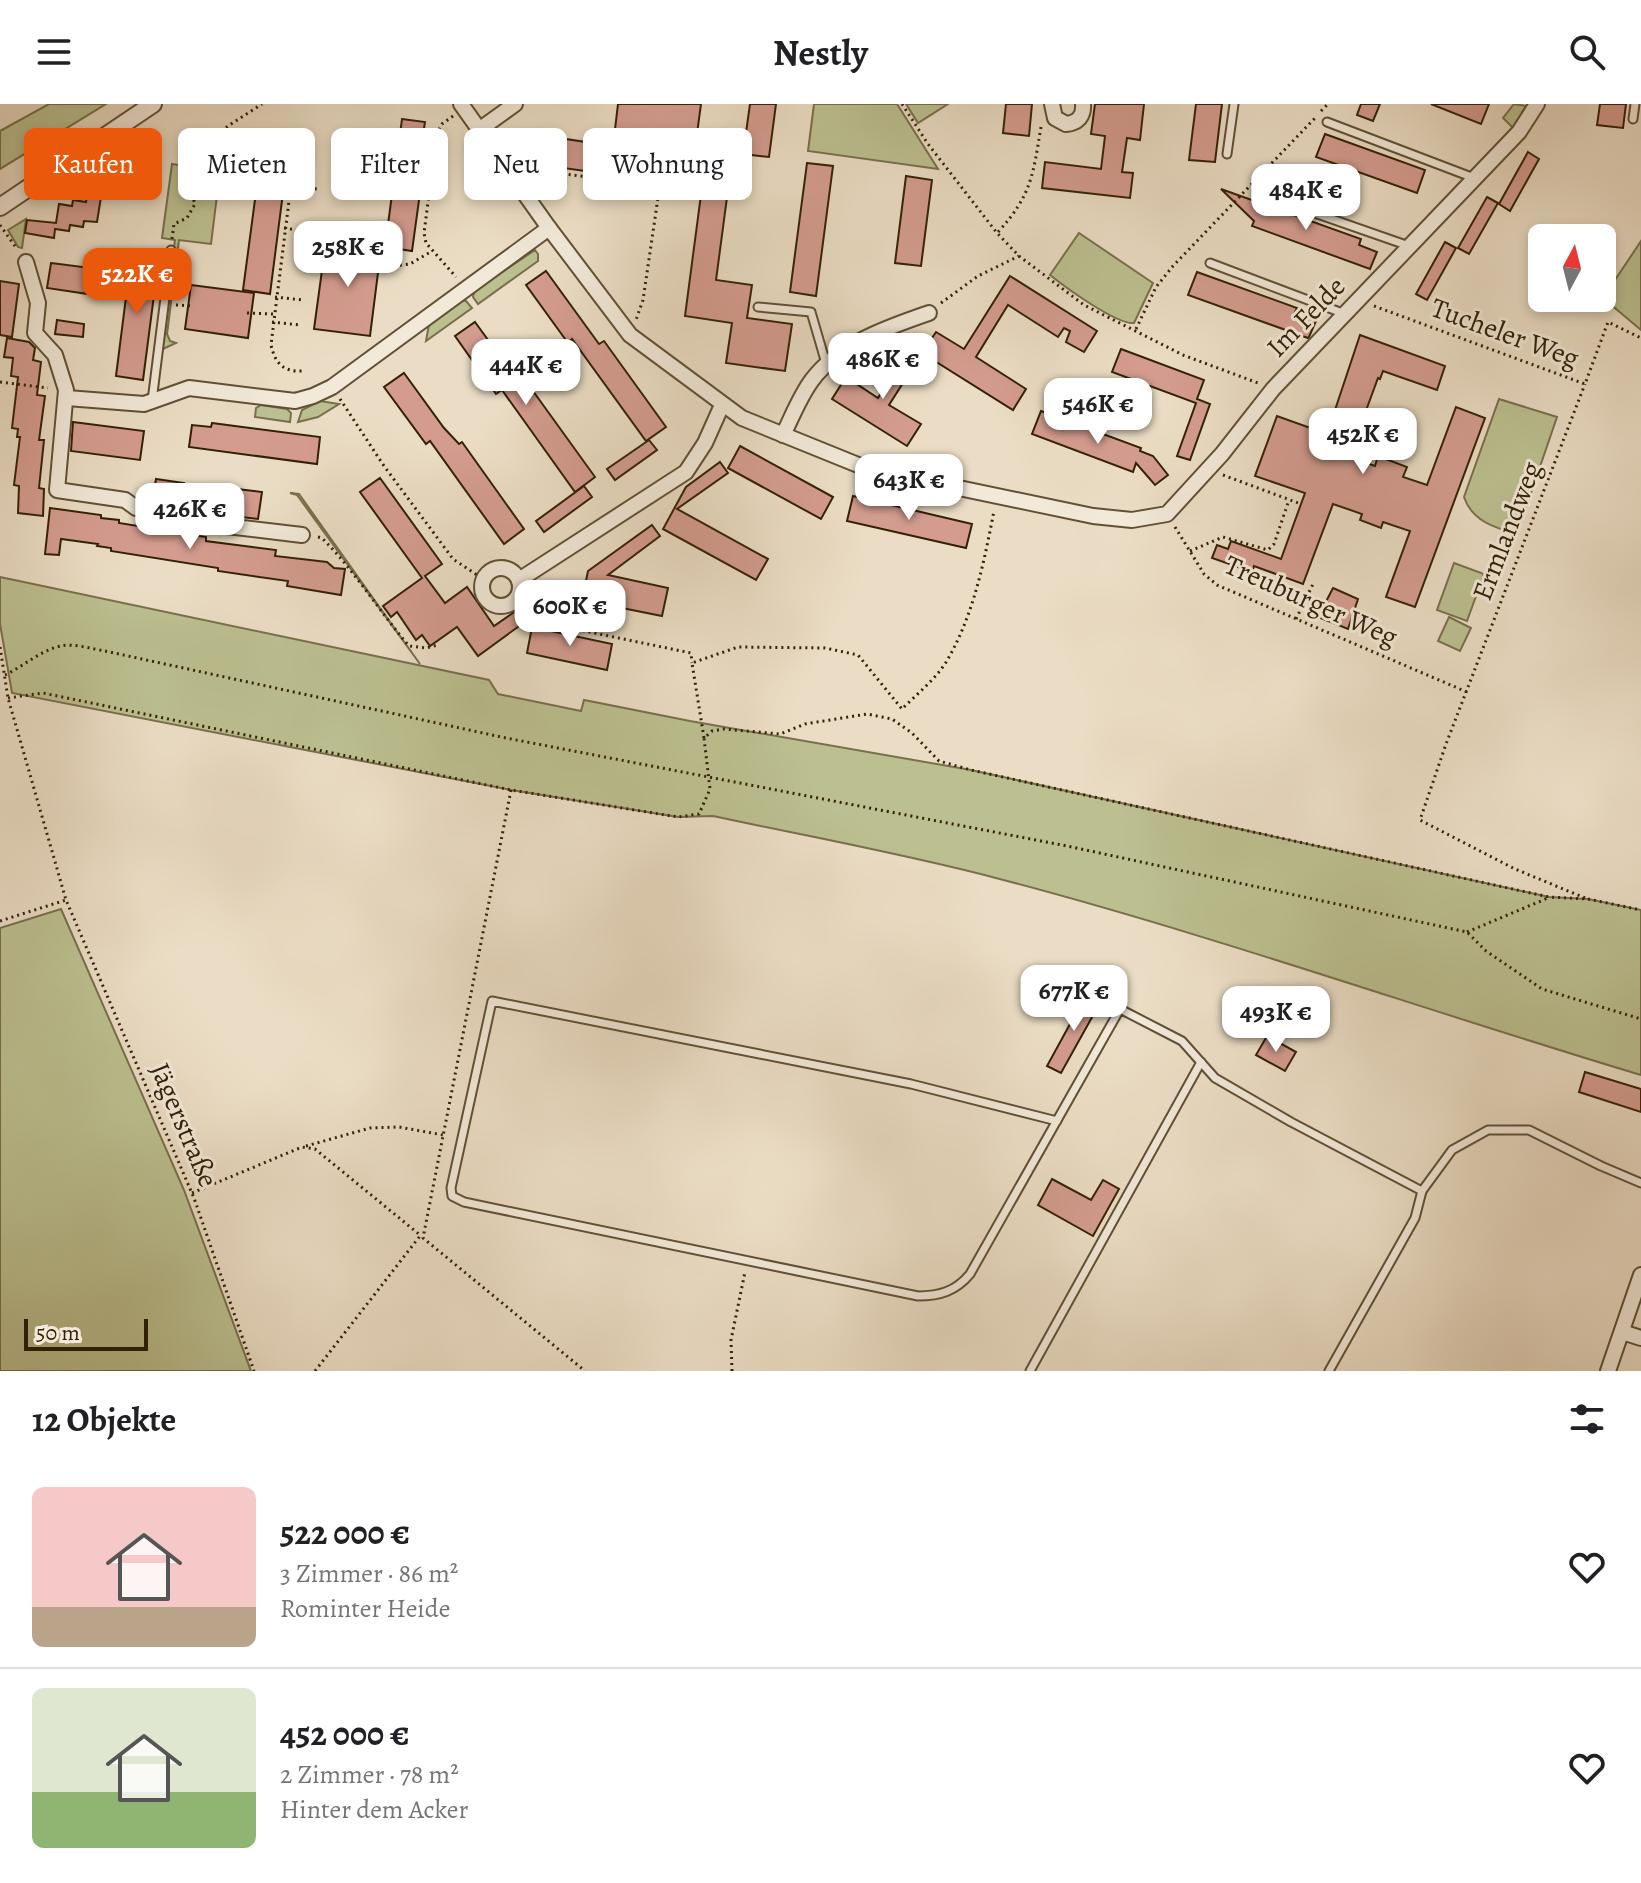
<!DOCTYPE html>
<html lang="de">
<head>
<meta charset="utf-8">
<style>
  body { margin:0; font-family:Alegreya,serif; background:#f6f6f6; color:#202124; height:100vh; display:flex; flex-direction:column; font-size:30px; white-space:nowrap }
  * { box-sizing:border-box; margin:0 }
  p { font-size:26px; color:#757577 }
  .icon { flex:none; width:44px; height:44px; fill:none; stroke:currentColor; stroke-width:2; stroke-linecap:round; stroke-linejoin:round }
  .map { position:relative; height:1267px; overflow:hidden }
  .side { display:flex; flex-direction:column; background:#fff; flex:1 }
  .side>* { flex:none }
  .banner { position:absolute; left:24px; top:24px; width:800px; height:72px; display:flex; gap:16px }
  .needle { width:52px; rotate:7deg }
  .tools { position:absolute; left:1528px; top:120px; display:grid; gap:16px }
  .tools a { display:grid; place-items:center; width:88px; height:88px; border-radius:12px; background:#fff; box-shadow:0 4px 12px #0003; font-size:40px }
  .scale { position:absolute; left:24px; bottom:20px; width:124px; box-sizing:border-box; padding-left:8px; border:4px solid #332105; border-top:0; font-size:22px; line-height:28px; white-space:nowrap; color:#332105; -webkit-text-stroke:6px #f2e9d9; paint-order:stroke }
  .price { position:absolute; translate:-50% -68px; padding:0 18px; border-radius:16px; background:#fff; color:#222; font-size:26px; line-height:52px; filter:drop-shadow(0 2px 4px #0008) }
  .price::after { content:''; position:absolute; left:50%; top:48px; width:24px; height:18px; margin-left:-12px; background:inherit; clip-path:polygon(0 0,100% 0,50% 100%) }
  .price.selected { background:#ea580c; color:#fff }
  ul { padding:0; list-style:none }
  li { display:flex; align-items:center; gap:24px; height:200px; padding:0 32px }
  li+li { border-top:2px solid #e0e0e0 }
  li span { display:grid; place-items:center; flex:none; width:224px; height:160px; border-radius:12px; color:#555 }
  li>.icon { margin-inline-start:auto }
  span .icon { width:96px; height:96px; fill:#fffc; stroke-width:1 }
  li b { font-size:34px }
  h2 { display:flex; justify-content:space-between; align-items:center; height:96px; padding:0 32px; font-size:34px }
  .tag { padding:0 28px; border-radius:12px; background:#fff; box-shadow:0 4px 12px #0003; font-size:28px; line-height:72px }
  .tag.selected { background:#ea580c; color:#fff }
  header { display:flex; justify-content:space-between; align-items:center; height:104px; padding:0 32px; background:#fff; font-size:36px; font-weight:600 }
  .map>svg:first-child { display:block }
</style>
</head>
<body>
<header><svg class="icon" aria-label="menu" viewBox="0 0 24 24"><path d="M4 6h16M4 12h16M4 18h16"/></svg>Nestly<svg class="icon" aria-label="search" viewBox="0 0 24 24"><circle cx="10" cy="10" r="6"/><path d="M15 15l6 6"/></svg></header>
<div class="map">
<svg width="1641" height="1267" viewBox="0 0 1641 1267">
  <rect width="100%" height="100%" fill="#ebddc5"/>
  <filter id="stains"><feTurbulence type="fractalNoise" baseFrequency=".0025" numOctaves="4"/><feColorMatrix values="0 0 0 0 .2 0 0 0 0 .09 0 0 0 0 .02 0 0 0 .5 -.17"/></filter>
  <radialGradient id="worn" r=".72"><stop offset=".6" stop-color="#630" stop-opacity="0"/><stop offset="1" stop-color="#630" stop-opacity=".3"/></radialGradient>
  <g fill="#bcc091" stroke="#78704b" stroke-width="2">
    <path d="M49,0H106L0,65V27Z"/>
    <path d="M814,0H897L938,65L808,47Z"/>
    <path d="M906,0H948L918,19Z"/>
    <path d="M1514,0L1526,2L1513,24L1503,14Z"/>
    <path d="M172,60L220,67L211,140L179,136L167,230L170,237L176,239L163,245L161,243L175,136L162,134Z"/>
    <path d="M26,115L22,144L18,143L8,126Z"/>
    <path d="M1079,129L1153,179L1134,219C1117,221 1065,183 1050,171Z"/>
    <path d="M1641,137V226L1603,194Z"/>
    <path d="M535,146L538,150V157L478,200L473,193L474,187Z"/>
    <path d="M461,196L466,197L472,204L426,237L429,220Z"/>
    <path d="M1499,295L1557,313L1517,430C1495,424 1472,417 1464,393Z"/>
    <path d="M320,297L339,300L318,313L298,318L302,306Z"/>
    <path d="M261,301L287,305L291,309L290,318L255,313L256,304Z"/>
    <path d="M290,389L299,390L420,560L297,391Z"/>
    <path d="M1454,459L1484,470L1467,517L1437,506Z"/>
    <path d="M0,473L489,576L498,590L581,607L584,596L690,617L971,666L1549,793L1588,795L1641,806V971C1424,906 1211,830 992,773C900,749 806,732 713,712L678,713L511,686L12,589L0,520Z"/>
    <path d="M1449,513L1471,524L1460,547L1438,537Z"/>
    <path d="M61,805L184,1086L251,1267H0V824Z"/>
  </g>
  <g fill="#d49c8f" stroke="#332105" stroke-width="2">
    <path d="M618,0H701L697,30L671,27L664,78L549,62L552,33L613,42Z"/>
    <path d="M750,0H776L769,53L743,50Z"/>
    <path d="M1006,0H1032L1029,32L1003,29Z"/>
    <path d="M1095,0H1144L1140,36L1127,34L1122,68L1133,69L1130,94L1042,84L1045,58L1101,65L1105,32L1091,30Z"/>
    <path d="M1196,0H1222L1215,58L1189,56Z"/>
    <path d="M1361,0H1380L1373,17L1357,11Z"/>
    <path d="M1431,0H1489L1481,20Z"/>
    <path d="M1600,0H1626L1623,24L1597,21Z"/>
    <path d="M402,15L425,18L422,37L427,38L412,147L385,143Z"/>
    <path d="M1325,30L1425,66L1417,89L1316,53Z"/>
    <path d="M1528,48L1539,55L1510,107L1499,100Z"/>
    <path d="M260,58L282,61L280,81H284L270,190L243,186Z"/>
    <path d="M807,59L833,62L816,192L790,188Z"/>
    <path d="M906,72L932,76L921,162L895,159Z"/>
    <path d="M702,83L728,86L716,176L752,181L747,214L792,220L785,267L726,259L732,219L685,212Z"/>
    <path d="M1221,85L1361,135L1359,141L1377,148L1370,165L1252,122L1254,117Z"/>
    <path d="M87,91L101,93L97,118L84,117L83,123L70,121L69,127L55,125L54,134L25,129L27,116L56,119L59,100L72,102L73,96L86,98Z"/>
    <path d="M1487,93L1498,99L1469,150L1458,144Z"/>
    <path d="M326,137L381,145L370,232L314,225Z"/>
    <path d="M1445,138L1456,144L1427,196L1416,190Z"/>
    <path d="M132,146L155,149L153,167L157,168L143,276L116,272Z"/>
    <path d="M51,159L91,164L88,190L47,184Z"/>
    <path d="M546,167L599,240L604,237L666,323L646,337L572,235L568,239L526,181Z"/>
    <path d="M1197,168L1297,204L1295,208L1316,217L1309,233L1308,234L1188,191Z"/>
    <path d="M1010,172L1097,227L1084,248L1066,238L1070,227L1064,224L1058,233L1008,201L976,253L1026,285L1013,306L922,249L936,228L964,245Z"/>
    <path d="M0,177L19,180L12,233L0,231Z"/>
    <path d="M191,181L254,189L248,234L185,225Z"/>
    <path d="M57,216L84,220L83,233L55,230Z"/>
    <path d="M475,218L515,273L530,289L533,287L595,373L575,388L502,286L496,290L455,232Z"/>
    <path d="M1360,231L1445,262L1437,286L1383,267L1380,275L1378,274L1349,353L1375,362L1378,352L1407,363L1403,373L1427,381L1456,303L1485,314L1415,503L1386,493L1410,427L1383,418L1381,424L1360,416L1362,410L1333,400L1303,480L1254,462L1252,468L1212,454L1217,441L1228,445L1231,437L1281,455L1305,389L1255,372L1277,312L1327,330Z"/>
    <path d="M7,234L29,238L35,244L33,256L41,258L37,291L45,292L39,336H44L39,384L44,385L43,412L18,409L19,382L14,381L20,333H17L18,325L12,324L18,273L11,272L13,254L4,253Z"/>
    <path d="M912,238L924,246L889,301L921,320L907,342L832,295L846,273L878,294Z"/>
    <path d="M1121,245L1204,276L1197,295L1210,300L1190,356L1177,352L1196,299L1112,268Z"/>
    <path d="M404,269L444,324L459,340L462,338L524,425L504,440L430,337L426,340L384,283Z"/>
    <path d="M1041,307L1141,344L1140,347L1153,352L1168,371L1155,381L1136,359L1133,368L1032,330Z"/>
    <path d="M73,318L144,327L140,356L71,347Z"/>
    <path d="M212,319L320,333L317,360L189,343L192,321L211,323Z"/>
    <path d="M649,336L657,346L615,376L607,365Z"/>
    <path d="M740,342L833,393L821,415L728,364Z"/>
    <path d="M720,358L728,369L677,405L768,455L756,476L663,425L686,383Z"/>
    <path d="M380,374L442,460L425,472L445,499L467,483L494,522L529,498L537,509L478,552L457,523L430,542L422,531L416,536L397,508L391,513L383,502L422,474L360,388Z"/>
    <path d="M156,375L184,379L182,397L153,393Z"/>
    <path d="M584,382L592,393L544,428L536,417Z"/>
    <path d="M237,385L262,388L258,415L233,412Z"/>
    <path d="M853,392L972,420L966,444L847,417Z"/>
    <path d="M50,404L101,411V414L119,416V419L206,433V437L276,446L275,452L327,458L334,464L345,465L341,491L287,482L288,477L218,467V464L111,447V444L97,442L98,440L61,435L59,451L45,450Z"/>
    <path d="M652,421L660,432L608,471L668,484L662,512L582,496L588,467Z"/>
    <path d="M1333,484L1358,495L1348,525L1318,513Z"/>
    <path d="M532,523L612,540L607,566L527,549Z"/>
    <path d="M1087,889L1101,897L1061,969L1047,962Z"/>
    <path d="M1267,932L1296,948L1285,967L1256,951Z"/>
    <path d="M1585,968L1641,985V1008L1579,988Z"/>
    <path d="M1052,1075L1091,1096L1103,1076L1119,1085L1093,1132L1038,1101Z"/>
  </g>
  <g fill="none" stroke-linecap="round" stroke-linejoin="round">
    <g stroke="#615035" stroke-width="11">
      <g id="service">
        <path d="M1633,15L1635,0"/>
        <path d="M1327,18L1474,74"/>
        <path d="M1227,50L1234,0"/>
        <path d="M1260,90L1409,142"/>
        <path d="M1210,159L1345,210"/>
        <path d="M758,203L811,208L827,263"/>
        <path d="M152,297L171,146"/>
        <path d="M1057,1017L911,980L492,897L451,1084L452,1092L464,1098L918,1192C940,1192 956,1187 970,1170L1120,905L1182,937L1215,974L1291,1018L1422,1087L1452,1046L1488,1026H1529L1601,1062L1641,1079"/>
        <path d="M1030,1267L1201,958"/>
        <path d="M1329,1267L1415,1114L1422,1087"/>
      </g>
    </g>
    <g stroke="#615035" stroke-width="18">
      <g id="minor">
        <path d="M461,0L549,124L630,231L742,314L868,365L1093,412L1132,416L1167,410L1222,350L1273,285L1519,28L1537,0"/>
        <path d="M1052,0L1055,14L1066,20C1078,19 1084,12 1083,0"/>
        <path d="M479,26L515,0"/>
        <path d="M26,158L38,199L35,229L55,251L66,286L57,386L125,396L136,404L218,421L302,431"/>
        <path d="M67,294L144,300L189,284L295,297L313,292L332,283L549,124"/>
        <path d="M783,331C792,313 800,292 812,276C839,240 888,223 929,209"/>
        <circle cx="501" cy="483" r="19"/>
        <path d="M519,476L686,368L705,339L722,301"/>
        <path d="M1622,1228L1641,1234"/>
        <path d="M1608,1267L1641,1171"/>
      </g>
    </g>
    <g stroke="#615035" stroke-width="20">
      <path id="tertiary" d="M0,103L153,0"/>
    </g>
    <g stroke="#332105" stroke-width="3" stroke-dasharray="2 4" stroke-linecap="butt">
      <path d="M902,0L928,40L997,129L1019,152L1084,201L1183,251L1258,279"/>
      <path d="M1321,7L1328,0"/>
      <path d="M453,12L442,20L437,29L424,129L426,139L456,173"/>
      <path d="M203,43L228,22L262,0"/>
      <path d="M527,69L542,67L656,82L659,87L643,196L636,216"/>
      <path d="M291,81L317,85"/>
      <path d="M0,121L17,145"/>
      <path d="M284,124L311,128"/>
      <path d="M998,128C1032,91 1033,70 1041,23"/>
      <path d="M172,135L174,120L187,114L195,100L184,65L203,43C235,42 293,34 291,81L271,241C275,259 283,268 302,267"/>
      <path d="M376,164L410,160L432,147"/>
      <path d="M275,193L303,196"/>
      <path d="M941,199L978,172L1019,152"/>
      <path d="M176,201L193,202"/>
      <path d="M1374,202L1585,280L1608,218L1641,234"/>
      <path d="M247,209L273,210"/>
      <path d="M272,218L300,221"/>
      <path d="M1136,225L1156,183L1173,162L1316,13"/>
      <path d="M0,278L48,284"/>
      <path d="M340,295L384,362L453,455L483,475"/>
      <path d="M1223,371L1301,400"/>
      <path d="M1175,423L1204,470L1217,481L1467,588"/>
      <path d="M318,433L322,434C355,467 379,507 409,542L426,544L438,541"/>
      <path d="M1190,447L1223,433L1268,446L1274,440L1289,396"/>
      <path d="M525,490L551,520L691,549L692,559"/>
      <path d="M1296,515L1314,478"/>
      <path d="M0,543L8,594L66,796L194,1094L254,1267"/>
      <path d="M5,571C24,562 41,546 61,542C74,539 92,545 105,547L506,634L1067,742L1467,828L1486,847L1542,885L1641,915"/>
      <path d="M8,594L43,589L511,686L678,713L699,710L710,685L704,634L712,627L724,625L780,630L805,620L867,610L892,615L912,629L939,657L971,666L1549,793L1588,795L1641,806"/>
      <path d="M704,634L692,559L738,543L825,544L858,551L902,605C917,590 938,573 948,555C974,509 984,458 994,407"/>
      <path d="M511,686L423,1134L585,1267"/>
      <path d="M1585,794L1515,765L1420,716L1446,640L1585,280"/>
      <path d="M0,817L66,796"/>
      <path d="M1467,828L1548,794"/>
      <path d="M306,1042L370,1024L399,1023L443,1031"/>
      <path d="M192,1089L302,1043L315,1045L420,1131"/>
      <path d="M315,1267L420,1132"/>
      <path d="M732,1267L731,1236L745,1168"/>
    </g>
    <use href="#service" stroke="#f2e9d9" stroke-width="7"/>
    <use href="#minor" stroke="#f2e9d9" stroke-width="14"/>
    <use href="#tertiary" stroke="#f2e9d9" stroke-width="16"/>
  </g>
  <g text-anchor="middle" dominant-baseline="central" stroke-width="6" stroke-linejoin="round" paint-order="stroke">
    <g font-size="28" fill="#332105" stroke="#f2e9d9">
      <text transform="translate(1306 213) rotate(-46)">Im Felde</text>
      <text transform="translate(1505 229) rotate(20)">Tucheler Weg</text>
      <text transform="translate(1507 427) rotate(-69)">Ermlandweg</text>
      <text transform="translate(1311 497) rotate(24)">Treuburger Weg</text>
      <text transform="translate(184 1021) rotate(67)">Jägerstraße</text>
    </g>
  </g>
  <rect width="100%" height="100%" filter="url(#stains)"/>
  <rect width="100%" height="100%" fill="url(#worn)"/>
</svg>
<div class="tools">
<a><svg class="needle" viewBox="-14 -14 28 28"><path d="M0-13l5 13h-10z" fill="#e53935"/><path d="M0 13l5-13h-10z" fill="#757577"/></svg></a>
</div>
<div class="scale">50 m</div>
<b class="price" style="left:1306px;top:128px">484K €</b>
<b class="price" style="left:348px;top:185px">258K €</b>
<b class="price selected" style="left:137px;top:212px">522K €</b>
<b class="price" style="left:883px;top:297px">486K €</b>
<b class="price" style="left:526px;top:303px">444K €</b>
<b class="price" style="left:1098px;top:342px">546K €</b>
<b class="price" style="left:1363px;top:372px">452K €</b>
<b class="price" style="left:909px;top:418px">643K €</b>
<b class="price" style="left:190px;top:447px">426K €</b>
<b class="price" style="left:570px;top:544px">600K €</b>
<b class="price" style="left:1074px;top:929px">677K €</b>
<b class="price" style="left:1276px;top:950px">493K €</b>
<div class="banner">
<a class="tag selected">Kaufen</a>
<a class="tag">Mieten</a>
<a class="tag">Filter</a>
<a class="tag">Neu</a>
<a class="tag">Wohnung</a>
</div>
</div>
<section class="side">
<h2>12 Objekte<svg class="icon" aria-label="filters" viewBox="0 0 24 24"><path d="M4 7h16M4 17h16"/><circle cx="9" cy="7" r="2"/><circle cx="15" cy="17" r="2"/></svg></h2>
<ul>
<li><span style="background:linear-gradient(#f6c9c9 75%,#b9a48a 0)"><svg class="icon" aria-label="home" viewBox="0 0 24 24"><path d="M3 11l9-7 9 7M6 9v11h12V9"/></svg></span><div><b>522 000 €</b><p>3 Zimmer · 86 m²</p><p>Rominter Heide</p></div><svg class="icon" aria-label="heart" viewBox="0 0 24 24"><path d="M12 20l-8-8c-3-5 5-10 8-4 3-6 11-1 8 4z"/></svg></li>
<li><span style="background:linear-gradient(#dfe7d0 65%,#8fb573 0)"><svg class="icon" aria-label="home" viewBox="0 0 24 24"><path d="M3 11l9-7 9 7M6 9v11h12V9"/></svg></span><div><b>452 000 €</b><p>2 Zimmer · 78 m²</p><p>Hinter dem Acker</p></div><svg class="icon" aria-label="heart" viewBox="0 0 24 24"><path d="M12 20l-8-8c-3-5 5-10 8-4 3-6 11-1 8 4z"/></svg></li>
</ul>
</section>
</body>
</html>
